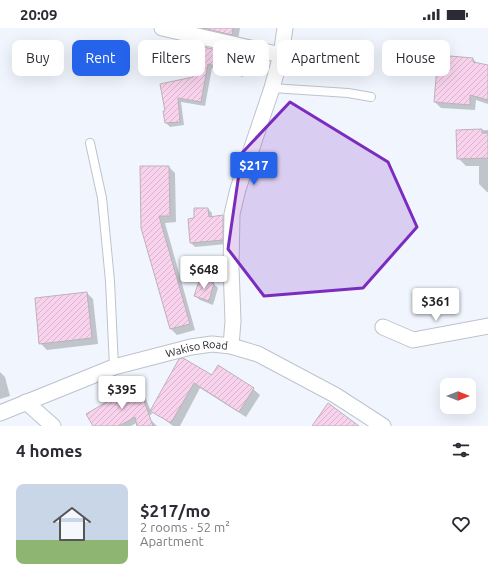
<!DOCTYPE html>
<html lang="en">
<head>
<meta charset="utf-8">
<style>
  body { margin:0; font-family:Ubuntu,sans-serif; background:#f7f7f7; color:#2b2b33; height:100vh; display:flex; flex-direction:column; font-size:15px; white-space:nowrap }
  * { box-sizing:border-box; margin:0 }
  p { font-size:13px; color:#7c7c81 }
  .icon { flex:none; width:22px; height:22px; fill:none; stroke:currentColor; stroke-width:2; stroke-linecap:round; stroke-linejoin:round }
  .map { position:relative; height:398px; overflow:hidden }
  .drawer { display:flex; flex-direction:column; background:#fff; flex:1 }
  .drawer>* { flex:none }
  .guide { position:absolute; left:12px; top:12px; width:464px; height:36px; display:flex; gap:8px }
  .needle { width:26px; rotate:90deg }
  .tools { position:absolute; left:440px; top:350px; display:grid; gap:8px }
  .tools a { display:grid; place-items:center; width:36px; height:36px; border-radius:8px; background:#fff; box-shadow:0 4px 16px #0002; font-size:20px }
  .price { position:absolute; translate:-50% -34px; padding:0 9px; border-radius:4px; background:#fff; color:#222; font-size:13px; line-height:26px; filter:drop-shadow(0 1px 2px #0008) }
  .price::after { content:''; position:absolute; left:50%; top:24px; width:12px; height:9px; margin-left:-6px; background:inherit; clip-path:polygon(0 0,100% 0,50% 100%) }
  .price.current { background:#2563eb; color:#fff }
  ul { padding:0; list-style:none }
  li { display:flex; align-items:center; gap:12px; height:100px; padding:0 16px }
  li span { display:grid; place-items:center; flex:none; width:112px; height:80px; border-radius:8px; color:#555 }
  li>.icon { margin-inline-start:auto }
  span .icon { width:48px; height:48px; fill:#fffc; stroke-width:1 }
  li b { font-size:17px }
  h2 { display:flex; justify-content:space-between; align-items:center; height:48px; padding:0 16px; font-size:17px }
  .tag { padding:0 14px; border-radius:8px; background:#fff; box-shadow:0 4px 16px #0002; font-size:14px; line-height:36px }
  .tag.current { background:#2563eb; color:#fff }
  .status { display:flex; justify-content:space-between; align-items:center; height:28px; padding:0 20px; background:#fff; direction:ltr }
  .status svg { height:11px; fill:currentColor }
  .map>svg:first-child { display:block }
</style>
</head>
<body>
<div class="status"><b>20:09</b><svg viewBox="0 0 49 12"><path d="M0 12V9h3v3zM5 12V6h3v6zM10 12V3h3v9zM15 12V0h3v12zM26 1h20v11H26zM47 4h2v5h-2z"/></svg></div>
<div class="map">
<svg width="488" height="398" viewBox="0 0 488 398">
  <defs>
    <pattern id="building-hatch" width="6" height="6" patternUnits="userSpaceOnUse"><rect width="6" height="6" fill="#f9d3ed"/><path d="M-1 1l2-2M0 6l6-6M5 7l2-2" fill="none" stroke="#d5b5cb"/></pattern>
  </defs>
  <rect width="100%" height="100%" fill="#f1f6fe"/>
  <g fill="#0003">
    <path d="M196,0H240L238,12Z"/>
    <path d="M200,19L243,29L247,33L243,49L212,40L205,78L181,74L184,97L170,99L166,95L164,84L194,50Z"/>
    <path d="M473,31L478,36L488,39V76L476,72L475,82L441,80L435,74Z"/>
    <path d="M488,102V164H487L479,156V138H466L458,130L457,103Z"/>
    <path d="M169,139L175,145L176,194L165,195L195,302L177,307L171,301L142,200Z"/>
    <path d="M208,181L212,185V189L223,188L227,192L226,216L195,219L191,215L196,191Z"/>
    <path d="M201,251L214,256L218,260L213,277L200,272L195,268Z"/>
    <path d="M87,265L93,271L98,316L47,322L40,315Z"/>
    <path d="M180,332L213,348L253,361L260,367L246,389L200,360L180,398H173L159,387Z"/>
    <path d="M0,344L5,349L10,368L0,371Z"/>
    <path d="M138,357L142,361L152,386L131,398H94Z"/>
    <path d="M152,393L157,398H147Z"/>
  </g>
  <g fill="url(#building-hatch)" stroke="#bdb2b9">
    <path d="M203,0H233L232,7Z"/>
    <path d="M199,18L244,28L239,45L208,36L201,74L178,70L180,94L165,95L163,83H165L160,56L193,49Z"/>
    <path d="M438,27L473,30V34L488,37V72L470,67V77L434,74Z"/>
    <path d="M482,101V105H488V130L457,131L456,102Z"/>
    <path d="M140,138H169L170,188H159L190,296L170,301L141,200Z"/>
    <path d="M194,180H208L209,189L223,187V212L190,215L188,191L194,190Z"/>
    <path d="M200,250L214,255L209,273L194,268Z"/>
    <path d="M87,264L92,310L39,316L35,270Z"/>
    <path d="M183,330L212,347L218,337L254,360L239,384L194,355L171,395L150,383L179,331Z"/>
    <path d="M138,356L153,398H137L135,389L119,398H93L86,386L124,364L123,362Z"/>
    <path d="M328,375L359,398H312Z"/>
  </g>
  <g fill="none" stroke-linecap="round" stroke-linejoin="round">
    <g stroke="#bdc3cc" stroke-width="10">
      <g id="lane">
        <path d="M272,60L348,65L371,69"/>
        <path d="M90,115L102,170L110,253L114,339"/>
      </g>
    </g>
    <g stroke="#bdc3cc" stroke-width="17">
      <g id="street">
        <path d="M162,0L281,27"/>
        <path d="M383,299L413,312L488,298"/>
        <path d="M231,318L233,293L231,239L232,186L238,161L272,60L281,27L285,0"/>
        <path d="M26,374L53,398"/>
        <path id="s1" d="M0,385L114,339L191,319L212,316L231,318L258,326L335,367L383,398"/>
      </g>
    </g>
    <use href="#lane" stroke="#fff" stroke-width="8"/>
    <use href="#street" stroke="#fff" stroke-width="15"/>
  </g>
  <path fill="#7b2cbf" fill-opacity="0.2" stroke="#7b2cbf" stroke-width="3" stroke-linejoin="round" d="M290,74L388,134L417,199L363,260L264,268L228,221L242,125Z"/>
  <g text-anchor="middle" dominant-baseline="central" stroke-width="3" stroke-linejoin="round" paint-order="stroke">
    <g font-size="11" fill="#1e2024" stroke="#f1f6fe">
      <text stroke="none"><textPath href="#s1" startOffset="208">Wakiso Road</textPath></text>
    </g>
  </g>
</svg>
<div class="tools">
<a><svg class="needle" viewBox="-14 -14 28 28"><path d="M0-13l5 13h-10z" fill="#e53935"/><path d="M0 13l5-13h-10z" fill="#7c7c81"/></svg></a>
</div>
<b class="price current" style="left:254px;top:158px">$217</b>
<b class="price" style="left:204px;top:262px">$648</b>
<b class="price" style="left:436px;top:294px">$361</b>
<b class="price" style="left:122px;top:382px">$395</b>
<div class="guide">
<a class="tag">Buy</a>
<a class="tag current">Rent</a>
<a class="tag">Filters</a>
<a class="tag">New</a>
<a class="tag">Apartment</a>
<a class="tag">House</a>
</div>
</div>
<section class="drawer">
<h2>4 homes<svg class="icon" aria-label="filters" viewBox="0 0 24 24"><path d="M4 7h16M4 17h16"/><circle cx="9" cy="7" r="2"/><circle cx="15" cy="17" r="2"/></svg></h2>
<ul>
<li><span style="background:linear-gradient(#c9d6e8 70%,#8fb573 0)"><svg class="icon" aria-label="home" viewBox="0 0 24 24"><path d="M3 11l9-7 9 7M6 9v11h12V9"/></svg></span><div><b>$217/mo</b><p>2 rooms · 52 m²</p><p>Apartment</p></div><svg class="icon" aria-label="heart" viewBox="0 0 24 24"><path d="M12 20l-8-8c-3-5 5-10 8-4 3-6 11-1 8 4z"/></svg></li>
</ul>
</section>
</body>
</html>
